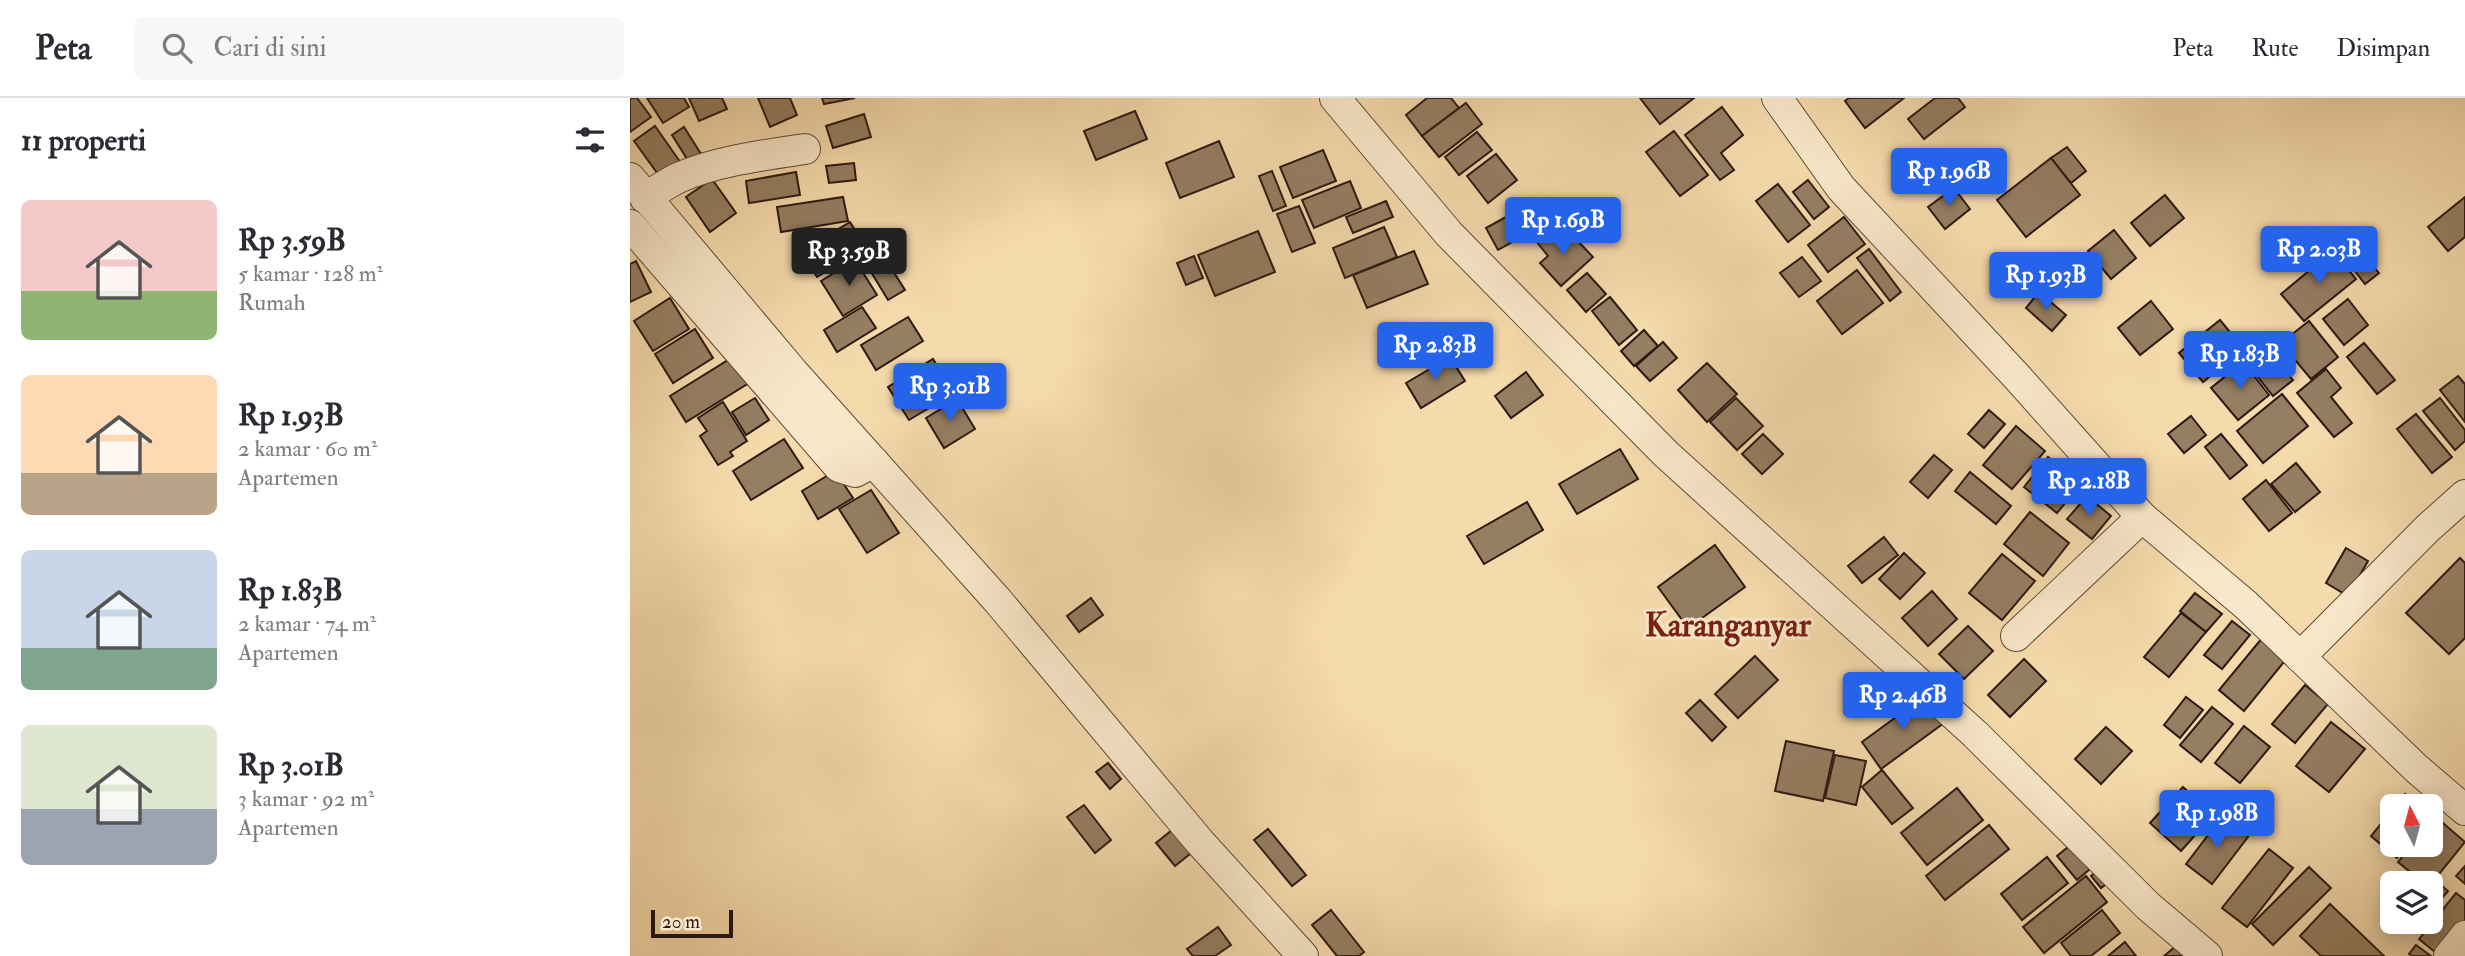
<!DOCTYPE html>
<html lang="id">
<head>
<meta charset="utf-8">
<style>
  body { margin:0; font-family:"IM FELL Double Pica",serif; background:#f7f7f7; color:#2b2b33; height:100vh; display:flex; flex-direction:column; font-size:26px; white-space:nowrap }
  * { box-sizing:border-box; margin:0 }
  p { font-size:23px; color:#7c7c81 }
  .icon { flex:none; width:38px; height:38px; fill:none; stroke:currentColor; stroke-width:2; stroke-linecap:round; stroke-linejoin:round }
  .map { position:relative; flex:1; overflow:hidden }
  .details { display:flex; flex-direction:column; background:#fff; width:630px }
  .details>* { flex:none }
  .needle { width:46px; rotate:354deg }
  .controls { position:absolute; left:1750px; top:696px; display:grid; gap:14px }
  .controls a { display:grid; place-items:center; width:63px; height:63px; border-radius:10px; background:#fff; box-shadow:0 4px 18px #0003; font-size:35px }
  .scale { position:absolute; left:21px; bottom:18px; width:82px; box-sizing:border-box; padding-left:7px; border:4px solid #2e1a12; border-top:0; font-size:19px; line-height:24px; white-space:nowrap; color:#2e1a12; -webkit-text-stroke:5px #f8e7c9; paint-order:stroke }
  .price { position:absolute; translate:-50% -60px; padding:0 16px; border-radius:7px; background:#2563eb; color:#fff; font-size:23px; line-height:46px; filter:drop-shadow(0 2px 4px #0008) }
  .price::after { content:''; position:absolute; left:50%; top:42px; width:21px; height:16px; margin-left:-10px; background:inherit; clip-path:polygon(0 0,100% 0,50% 100%) }
  .price.selected { background:#222; color:#fff }
  ul { padding:0; list-style:none }
  li { display:flex; align-items:center; gap:21px; height:175px; padding:0 21px }
  li span { display:grid; place-items:center; flex:none; width:196px; height:140px; border-radius:10px; color:#555 }
  li>.icon { margin-inline-start:auto }
  span .icon { width:84px; height:84px; fill:#fffc; stroke-width:1 }
  li b { font-size:30px }
  h2 { display:flex; justify-content:space-between; align-items:center; height:84px; padding:0 21px; font-size:30px }
  header { display:flex; align-items:center; gap:42px; box-sizing:border-box; height:98px; padding:0 35px; background:#fff; border-bottom:2px solid #e1e1e2 }
  header strong { font-size:33px }
  nav { display:flex; gap:38px; margin-inline-start:auto; font-size:24px }
  .search { width:490px; height:63px; background:#f7f7f7; display:flex; align-items:center; gap:18px; box-sizing:border-box; padding:0 24px; border-radius:10px; color:#7c7c81; font-size:26px }
  main { display:flex; flex:1; min-height:0 }
  .map>svg:first-child { display:block }
</style>
</head>
<body>
<header>
<strong>Peta</strong>
<div class="search"><svg class="icon" aria-label="search" viewBox="0 0 24 24"><circle cx="10" cy="10" r="6"/><path d="M15 15l6 6"/></svg>Cari di sini</div>
<nav><a>Peta</a><a>Rute</a><a>Disimpan</a></nav>
</header>
<main>
<section class="details">
<h2>11 properti<svg class="icon" aria-label="filters" viewBox="0 0 24 24"><path d="M4 7h16M4 17h16"/><circle cx="9" cy="7" r="2"/><circle cx="15" cy="17" r="2"/></svg></h2>
<ul>
<li><span style="background:linear-gradient(#f6c9c9 65%,#8fb573 0)"><svg class="icon" aria-label="home" viewBox="0 0 24 24"><path d="M3 11l9-7 9 7M6 9v11h12V9"/></svg></span><div><b>Rp 3.59B</b><p>5 kamar · 128 m²</p><p>Rumah</p></div></li>
<li><span style="background:linear-gradient(#ffd9b3 70%,#b9a48a 0)"><svg class="icon" aria-label="home" viewBox="0 0 24 24"><path d="M3 11l9-7 9 7M6 9v11h12V9"/></svg></span><div><b>Rp 1.93B</b><p>2 kamar · 60 m²</p><p>Apartemen</p></div></li>
<li><span style="background:linear-gradient(#c9d6e8 70%,#7fa58c 0)"><svg class="icon" aria-label="home" viewBox="0 0 24 24"><path d="M3 11l9-7 9 7M6 9v11h12V9"/></svg></span><div><b>Rp 1.83B</b><p>2 kamar · 74 m²</p><p>Apartemen</p></div></li>
<li><span style="background:linear-gradient(#dfe7d0 60%,#9aa5b1 0)"><svg class="icon" aria-label="home" viewBox="0 0 24 24"><path d="M3 11l9-7 9 7M6 9v11h12V9"/></svg></span><div><b>Rp 3.01B</b><p>3 kamar · 92 m²</p><p>Apartemen</p></div></li>
</ul>
</section>
<div class="map">
<svg width="1835" height="858" viewBox="0 0 1835 858">
  <rect width="100%" height="100%" fill="#f5daac"/>
  <filter id="stains"><feTurbulence type="fractalNoise" baseFrequency=".00286" numOctaves="4"/><feColorMatrix values="0 0 0 0 .2 0 0 0 0 .09 0 0 0 0 .02 0 0 0 .5 -.17"/></filter>
  <radialGradient id="worn" r=".72"><stop offset=".6" stop-color="#630" stop-opacity="0"/><stop offset="1" stop-color="#630" stop-opacity=".3"/></radialGradient>
  <g fill="#957e62" stroke="#2e1a12" stroke-width="2">
    <path d="M0,0H7L21,19L0,34Z"/>
    <path d="M17,0H54L59,9L33,25Z"/>
    <path d="M59,0H92L97,11L69,23Z"/>
    <path d="M128,0H160L167,17L140,29Z"/>
    <path d="M192,0H225L194,6Z"/>
    <path d="M797,0H821L829,10L792,38L776,17Z"/>
    <path d="M1010,0H1064L1030,26Z"/>
    <path d="M1219,0H1274L1235,30L1215,3Z"/>
    <path d="M1305,0H1328L1335,9L1294,41L1278,21Z"/>
    <path d="M836,5L852,26L809,59L792,38Z"/>
    <path d="M1092,9L1113,37L1091,55L1104,72L1090,82L1055,37Z"/>
    <path d="M505,13L517,41L466,62L454,33Z"/>
    <path d="M234,16L241,39L203,50L196,28Z"/>
    <path d="M25,28L53,68L33,83L4,43Z"/>
    <path d="M54,29L71,56L59,64L42,37Z"/>
    <path d="M1044,33L1078,77L1050,98L1016,54Z"/>
    <path d="M847,34L862,52L829,77L815,59Z"/>
    <path d="M589,43L604,79L550,100L536,65Z"/>
    <path d="M1437,49L1456,73L1441,85L1421,60Z"/>
    <path d="M693,52L706,83L663,100L650,69Z"/>
    <path d="M866,56L887,82L858,105L837,78Z"/>
    <path d="M1421,60L1450,97L1396,139L1367,102Z"/>
    <path d="M224,65L226,82L199,85L196,68Z"/>
    <path d="M642,73L656,108L643,113L629,78Z"/>
    <path d="M166,74L170,97L119,105L116,83Z"/>
    <path d="M82,81L106,115L80,134L56,99Z"/>
    <path d="M1178,82L1199,109L1184,121L1163,94Z"/>
    <path d="M720,83L731,110L684,130L672,102Z"/>
    <path d="M1148,86L1180,127L1158,144L1126,103Z"/>
    <path d="M1324,90L1340,111L1315,131L1298,109Z"/>
    <path d="M1535,97L1554,120L1520,148L1501,125Z"/>
    <path d="M213,99L218,123L151,134L147,109Z"/>
    <path d="M1835,99V139L1818,153L1798,129Z"/>
    <path d="M756,103L763,119L723,135L716,119Z"/>
    <path d="M669,108L685,145L662,154L647,116Z"/>
    <path d="M896,108L908,130L868,152L856,130Z"/>
    <path d="M1214,119L1235,146L1198,174L1178,147Z"/>
    <path d="M220,124L236,150L187,179L171,153Z"/>
    <path d="M754,129L767,159L715,180L703,150Z"/>
    <path d="M1484,132L1506,160L1481,181L1458,153Z"/>
    <path d="M628,133L645,174L585,198L568,157Z"/>
    <path d="M919,133L931,147L942,137L963,159L931,188L910,165L918,158L906,143Z"/>
    <path d="M1239,151L1271,194L1260,203L1227,160Z"/>
    <path d="M784,153L798,186L737,210L723,177Z"/>
    <path d="M1703,153L1726,181L1674,223L1651,196Z"/>
    <path d="M251,154L275,192L258,202L235,164Z"/>
    <path d="M1731,154L1749,175L1735,186L1718,164Z"/>
    <path d="M564,158L573,180L556,187L547,165Z"/>
    <path d="M1172,159L1191,183L1169,199L1150,175Z"/>
    <path d="M225,162L247,197L213,218L191,183Z"/>
    <path d="M6,163L21,194L0,204V166Z"/>
    <path d="M1227,172L1253,205L1212,236L1187,203Z"/>
    <path d="M957,175L976,196L956,214L937,192Z"/>
    <path d="M1409,194L1436,217L1422,233L1396,210Z"/>
    <path d="M980,199L1007,232L989,247L962,213Z"/>
    <path d="M40,200L59,231L23,253L4,223Z"/>
    <path d="M1718,201L1738,227L1714,247L1693,221Z"/>
    <path d="M1521,203L1543,231L1510,257L1488,230Z"/>
    <path d="M232,209L246,230L207,254L194,232Z"/>
    <path d="M278,219L293,243L246,272L231,247Z"/>
    <path d="M1590,222L1614,251L1573,284L1549,255Z"/>
    <path d="M1679,223L1708,259L1681,281L1651,245Z"/>
    <path d="M65,231L83,260L43,285L25,256Z"/>
    <path d="M1014,232L1028,248L1004,268L991,253Z"/>
    <path d="M1033,244L1047,260L1020,283L1006,268Z"/>
    <path d="M1734,245L1765,282L1747,296L1717,259Z"/>
    <path d="M1635,248L1663,282L1643,298L1616,264Z"/>
    <path d="M103,259L119,285L56,324L40,298Z"/>
    <path d="M820,259L835,283L791,310L776,285Z"/>
    <path d="M303,261L324,295L279,322L258,289Z"/>
    <path d="M1613,264L1639,297L1608,322L1581,290Z"/>
    <path d="M1077,265L1107,296L1077,324L1048,292Z"/>
    <path d="M1696,271L1711,290L1701,299L1722,325L1704,339L1667,295Z"/>
    <path d="M896,274L913,297L881,320L865,298Z"/>
    <path d="M1828,278L1835,286V324L1810,292Z"/>
    <path d="M1652,296L1678,328L1633,365L1607,333Z"/>
    <path d="M125,300L139,322L116,337L102,314Z"/>
    <path d="M1106,300L1133,328L1107,352L1080,324Z"/>
    <path d="M1810,300L1835,332V343L1825,352L1793,313Z"/>
    <path d="M327,301L345,331L314,350L296,320Z"/>
    <path d="M93,304L117,343L100,354L103,358L88,367L70,338L77,333L68,320Z"/>
    <path d="M1359,312L1375,326L1354,350L1338,336Z"/>
    <path d="M1786,316L1822,359L1802,375L1767,331Z"/>
    <path d="M1561,318L1576,337L1554,355L1538,336Z"/>
    <path d="M1386,328L1415,353L1382,391L1353,367Z"/>
    <path d="M1133,336L1153,356L1132,376L1112,356Z"/>
    <path d="M1591,336L1617,367L1600,381L1575,349Z"/>
    <path d="M154,341L173,370L121,402L103,373Z"/>
    <path d="M990,351L1008,381L947,416L929,386Z"/>
    <path d="M1304,357L1322,372L1298,400L1280,384Z"/>
    <path d="M1418,359L1451,386L1427,415L1394,389Z"/>
    <path d="M1666,365L1690,394L1665,414L1641,386Z"/>
    <path d="M205,373L223,400L188,421L172,393Z"/>
    <path d="M1340,374L1381,408L1366,426L1325,393Z"/>
    <path d="M1636,382L1662,415L1639,433L1613,401Z"/>
    <path d="M241,392L269,435L237,455L209,411Z"/>
    <path d="M1457,398L1481,418L1462,441L1437,421Z"/>
    <path d="M897,404L913,432L854,466L837,438Z"/>
    <path d="M1400,414L1439,445L1413,478L1374,446Z"/>
    <path d="M1254,439L1268,457L1232,485L1218,468Z"/>
    <path d="M1085,447L1115,489L1058,530L1028,489Z"/>
    <path d="M1716,450L1738,463L1718,498L1696,485Z"/>
    <path d="M1274,455L1295,475L1270,501L1249,481Z"/>
    <path d="M1372,456L1405,483L1372,522L1339,495Z"/>
    <path d="M1830,460L1835,465V540L1819,556L1776,515Z"/>
    <path d="M1302,493L1327,521L1298,548L1272,520Z"/>
    <path d="M1565,495L1592,516L1576,534L1550,513Z"/>
    <path d="M461,500L473,517L449,534L437,518Z"/>
    <path d="M1551,515L1576,534L1539,579L1514,559Z"/>
    <path d="M1602,523L1620,537L1592,571L1574,557Z"/>
    <path d="M1338,528L1363,553L1334,581L1309,556Z"/>
    <path d="M1633,539L1658,559L1614,613L1589,592Z"/>
    <path d="M1125,558L1148,582L1108,620L1085,596Z"/>
    <path d="M1394,561L1416,583L1380,619L1358,597Z"/>
    <path d="M1675,587L1698,606L1665,645L1642,626Z"/>
    <path d="M1295,598L1314,625L1251,671L1232,644Z"/>
    <path d="M1556,599L1573,612L1550,640L1534,627Z"/>
    <path d="M1070,602L1096,629L1082,643L1056,615Z"/>
    <path d="M1582,609L1603,626L1571,664L1550,647Z"/>
    <path d="M1701,624L1735,651L1699,694L1666,668Z"/>
    <path d="M1614,628L1640,649L1610,685L1585,665Z"/>
    <path d="M1476,629L1502,653L1471,686L1445,661Z"/>
    <path d="M1156,643L1204,653L1193,703L1145,693Z"/>
    <path d="M1205,657L1236,663L1226,707L1195,700Z"/>
    <path d="M478,665L491,681L480,691L466,674Z"/>
    <path d="M1252,672L1283,710L1262,726L1232,689Z"/>
    <path d="M1553,689L1583,717L1551,753L1520,725Z"/>
    <path d="M1327,690L1353,722L1297,767L1271,735Z"/>
    <path d="M1775,696L1790,709H1765Z"/>
    <path d="M454,707L481,742L465,755L437,719Z"/>
    <path d="M1762,712V747H1778L1767,760L1741,738Z"/>
    <path d="M1592,719L1618,739L1582,786L1556,766Z"/>
    <path d="M1806,719L1835,744L1801,786H1795L1768,764L1782,747H1801V725Z"/>
    <path d="M1359,727L1379,751L1315,802L1296,778Z"/>
    <path d="M547,728L566,751L545,768L526,745Z"/>
    <path d="M638,731L676,777L662,788L624,742Z"/>
    <path d="M1454,736L1473,760L1447,782L1427,758Z"/>
    <path d="M1639,751L1663,770L1617,829L1592,810Z"/>
    <path d="M1417,759L1438,785L1392,822L1371,796Z"/>
    <path d="M1478,765L1488,777L1471,790L1461,778Z"/>
    <path d="M1835,768V786L1826,778Z"/>
    <path d="M1679,769L1701,790L1643,847L1622,826Z"/>
    <path d="M1799,777L1818,793L1801,813V786H1791Z"/>
    <path d="M1456,778L1477,804L1414,855L1393,829Z"/>
    <path d="M1826,795L1835,802V828L1810,858L1789,841Z"/>
    <path d="M1700,806L1754,858H1691L1670,838Z"/>
    <path d="M701,812L734,854L729,858H707L682,827Z"/>
    <path d="M1472,812L1490,835L1461,858H1441L1431,845Z"/>
    <path d="M588,829L601,847L585,858H563L557,851Z"/>
    <path d="M1552,843L1564,858H1534Z"/>
    <path d="M1495,844L1506,858H1478Z"/>
    <path d="M1786,847L1801,858H1782L1779,856Z"/>
  </g>
  <g fill="none" stroke-linecap="round" stroke-linejoin="round">
    <g stroke="#604a38" stroke-width="32">
      <g id="street">
        <path d="M705,0L819,136L1036,356L1345,636L1518,808L1577,858"/>
        <path d="M1147,0L1211,90L1388,280L1512,419L1616,507L1787,671L1835,712"/>
        <path d="M0,80L164,275L368,503L569,743L673,858"/>
        <path d="M15,100C26,93 36,86 48,80C86,63 134,57 175,51"/>
        <path d="M0,127L209,369L225,374L244,364"/>
        <path d="M1386,538L1512,419"/>
        <path d="M1670,559L1798,430L1835,397"/>
        <path d="M1819,858L1835,838"/>
      </g>
    </g>
    <use href="#street" stroke="#f8e7c9" stroke-width="30"/>
  </g>
  <g text-anchor="middle" dominant-baseline="central" stroke-width="6" stroke-linejoin="round" paint-order="stroke">
    <g font-size="33" font-weight="bold" fill="#7a1f14" stroke="#f8e7c9">
      <text x="1098" y="527">Karanganyar</text>
    </g>
  </g>
  <rect width="100%" height="100%" filter="url(#stains)"/>
  <rect width="100%" height="100%" fill="url(#worn)"/>
</svg>
<div class="controls">
<a><svg class="needle" viewBox="-14 -14 28 28"><path d="M0-13l5 13h-10z" fill="#e53935"/><path d="M0 13l5-13h-10z" fill="#7c7c81"/></svg></a>
<a><svg class="icon" aria-label="layers" viewBox="0 0 24 24"><path d="M12 4l9 5-9 5-9-5zM3 14l9 5 9-5"/></svg></a>
</div>
<div class="scale">20 m</div>
<b class="price" style="left:1319px;top:110px">Rp 1.96B</b>
<b class="price" style="left:933px;top:159px">Rp 1.69B</b>
<b class="price" style="left:1689px;top:188px">Rp 2.03B</b>
<b class="price selected" style="left:219px;top:190px">Rp 3.59B</b>
<b class="price" style="left:1416px;top:214px">Rp 1.93B</b>
<b class="price" style="left:805px;top:284px">Rp 2.83B</b>
<b class="price" style="left:1610px;top:293px">Rp 1.83B</b>
<b class="price" style="left:320px;top:325px">Rp 3.01B</b>
<b class="price" style="left:1459px;top:420px">Rp 2.18B</b>
<b class="price" style="left:1273px;top:634px">Rp 2.46B</b>
<b class="price" style="left:1587px;top:752px">Rp 1.98B</b>
</div>
</main>
</body>
</html>
